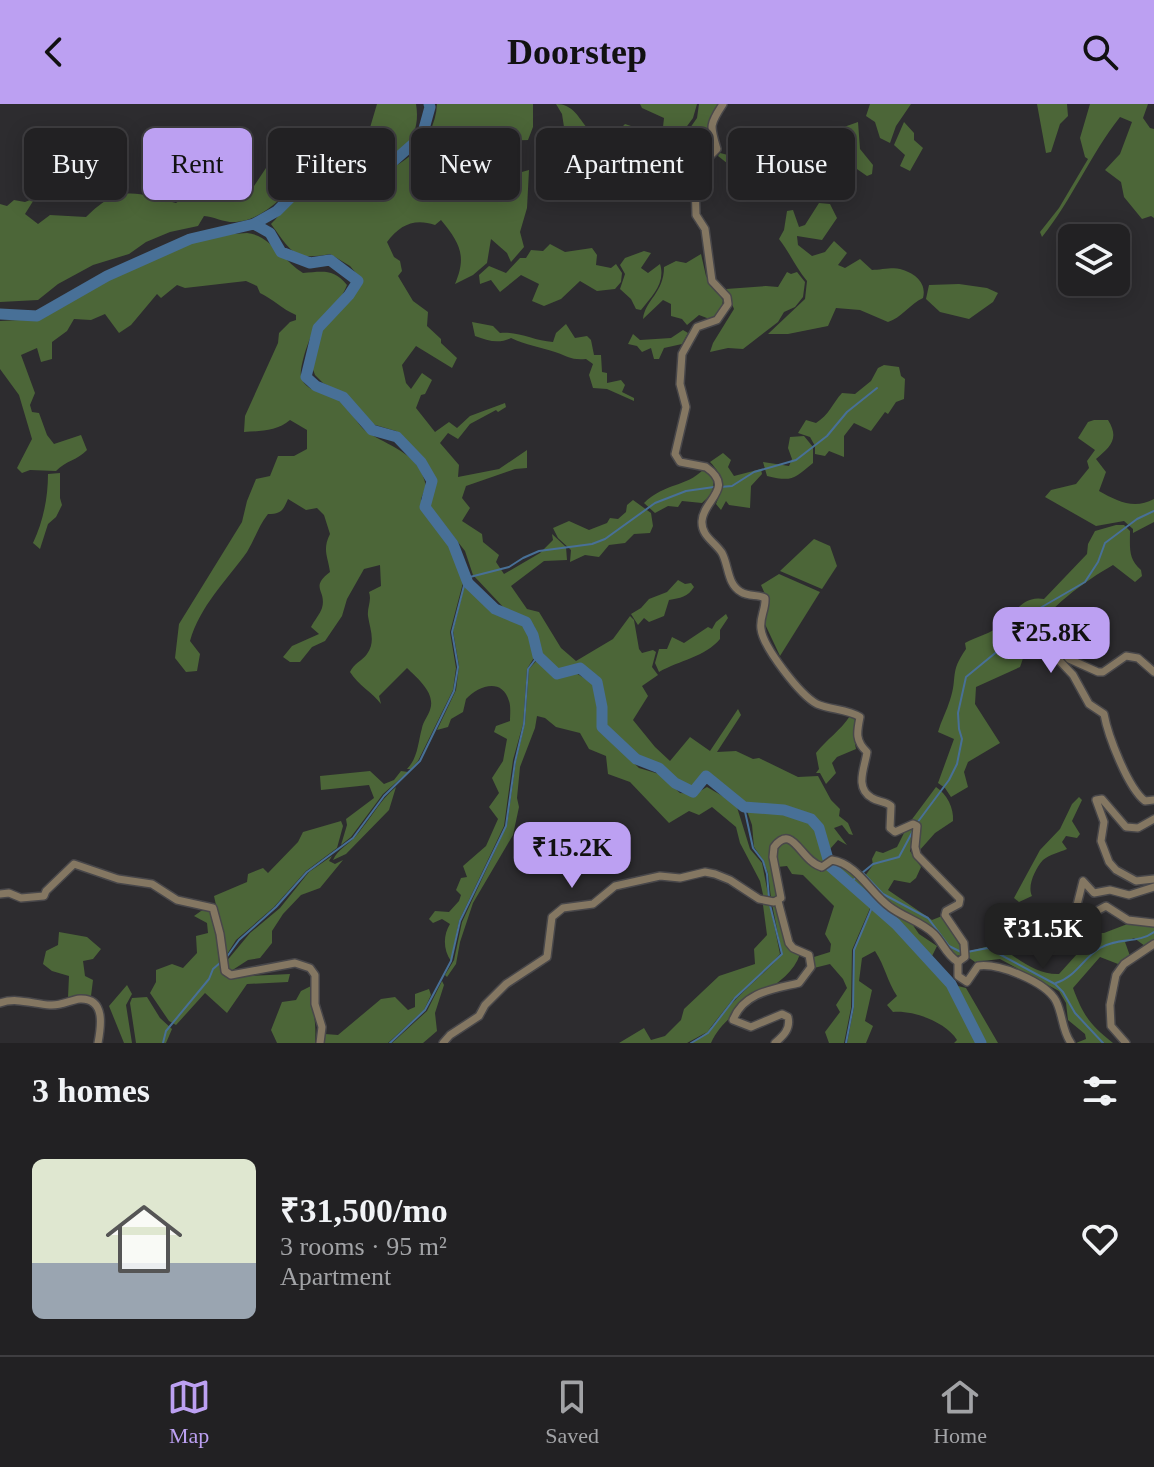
<!DOCTYPE html>
<html lang="en">
<head>
<meta charset="utf-8">
<style>
  body { margin:0; font-family:"Times New Roman",serif; background:#2a292b; color:#f1f3f6; height:100vh; display:flex; flex-direction:column; font-size:30px; white-space:nowrap }
  * { box-sizing:border-box; margin:0 }
  p { font-size:26px; color:#a2a3a6 }
  .icon { flex:none; width:44px; height:44px; fill:none; stroke:currentColor; stroke-width:2; stroke-linecap:round; stroke-linejoin:round }
  .map { position:relative; height:939px; overflow:hidden }
  .details { display:flex; flex-direction:column; background:#222123; flex:1 }
  .details>* { flex:none }
  .hud { position:absolute; left:24px; top:24px; width:1106px; height:72px; display:flex; gap:16px }
  .fabs { position:absolute; left:1058px; top:120px; display:grid; gap:16px }
  .fabs a { display:grid; place-items:center; width:72px; height:72px; border-radius:12px; background:#222123; box-shadow:0 4px 20px #0003,0 0 0 2px #3f3e41; font-size:40px }
  .price { position:absolute; translate:-50% -68px; padding:0 18px; border-radius:16px; background:#bca0f2; color:#111; font-size:26px; line-height:52px; filter:drop-shadow(0 2px 4px #0008) }
  .price::after { content:''; position:absolute; left:50%; top:48px; width:24px; height:18px; margin-left:-12px; background:inherit; clip-path:polygon(0 0,100% 0,50% 100%) }
  .price.selected { background:#222; color:#fff }
  ul { padding:0; list-style:none }
  li { display:flex; align-items:center; gap:24px; height:200px; padding:0 32px }
  li span { display:grid; place-items:center; flex:none; width:224px; height:160px; border-radius:12px; color:#555 }
  li>.icon { margin-inline-start:auto }
  span .icon { width:96px; height:96px; fill:#fffc; stroke-width:1 }
  li b { font-size:34px }
  h2 { display:flex; justify-content:space-between; align-items:center; height:96px; padding:0 32px; font-size:34px }
  .tag { padding:0 28px; border-radius:12px; background:#222123; box-shadow:0 4px 20px #0003,0 0 0 2px #3f3e41; font-size:28px; line-height:72px }
  .tag.selected { background:#bca0f2; color:#111 }
  header { display:flex; justify-content:space-between; align-items:center; height:104px; padding:0 32px; background:#bca0f2; color:#111; font-size:36px; font-weight:800 }
  .menu { display:flex; justify-content:space-around; align-items:center; height:112px; border-top:2px solid #3f3e41; background:#222123; font-size:22px; color:#a2a3a6 }
  .menu a { display:grid; justify-items:center; gap:4px }
  .menu .selected { color:#bca0f2 }
  .map>svg:first-child { display:block }
</style>
</head>
<body>
<header><svg class="icon" aria-label="back" viewBox="0 0 24 24"><path d="M15 5l-7 7 7 7"/></svg>Doorstep<svg class="icon" aria-label="search" viewBox="0 0 24 24"><circle cx="10" cy="10" r="6"/><path d="M15 15l6 6"/></svg></header>
<div class="map">
<svg width="1154" height="939" viewBox="0 0 1154 939">
  <rect width="100%" height="100%" fill="#2d2c2f"/>
  <g fill="#4c6638">
    <path d="M377,0H416C427,63 344,75 299,74C286,92 260,117 236,118C225,119 215,113 204,112L198,122L170,128L146,138L129,150L93,161L58,180L38,196L0,198V100L7,102L14,96L25,98L35,94L25,110L38,120L50,111L86,113C119,80 135,88 176,99L218,70L252,85L266,64V48L286,46L300,31L317,40L369,27Z"/>
    <path d="M437,0H533V23L528,36L503,37L486,31L476,47L503,56L511,71L529,66L527,104L520,128L524,143L511,158L507,149L491,135L487,159L473,171L455,180C467,152 460,139 441,116L435,121C414,114 400,121 387,138L394,153L400,157L402,167L398,172L413,197L428,208L427,222L441,235V239L457,254L452,264L416,242L402,261L406,279L411,285L422,269L432,276L425,290L421,291L416,304L435,328L449,318L457,324L470,312L505,299L506,303L498,308L496,306L470,320L458,335L448,329L440,339L459,361L458,373L499,365L527,346V364L515,365L466,382L462,394L470,404L462,417L482,430L483,438L499,451L496,458L504,470L540,449L553,436L552,430L566,443L567,456L544,457L511,482L527,505L539,508L561,544L576,557L613,535L630,512L634,516L639,545L642,549L653,546L656,548L652,563L658,571L642,582L648,592L633,616L655,643L670,657L690,633L710,647L738,605L741,611L717,648L736,647L753,655L759,654L798,673L818,672L831,696L840,705L839,712L848,719L853,731L849,730L842,721L834,724L847,741L838,736L830,745L828,755L821,723L812,713L785,704L745,701L704,668L693,684L676,677L659,660L637,652L617,634L606,621L603,584L598,572L579,561L558,565L540,550L534,522L526,514L506,506L473,471L465,447L429,401L435,377L423,355L406,336L396,327L372,320L345,290L323,279L315,271L311,260L321,227L346,201L359,182L360,174L350,162L330,150C293,157 292,148 271,120C282,109 293,93 307,85C321,78 342,79 357,76C396,69 435,42 437,0Z"/>
    <path d="M556,0C573,0 578,13 588,25L586,33L598,41L612,33L625,20L631,22L635,31L630,38L615,46L609,65L601,66L602,80L574,59L561,71L548,63L549,49L559,46L566,36L562,10Z"/>
    <path d="M640,0H697L693,14L676,37L663,23L664,14L642,4Z"/>
    <path d="M699,0H718L706,27V37L703,40L694,33L681,37L697,14Z"/>
    <path d="M870,0H911L896,22L890,39L880,34L875,18L866,12Z"/>
    <path d="M1037,0H1067L1068,12L1060,20L1051,48L1046,49Z"/>
    <path d="M1090,0H1148L1143,14L1150,24L1154,25V114L1151,112L1142,115L1124,93L1121,78L1105,66L1120,50L1132,18L1120,13C1090,51 1072,96 1042,133L1040,128L1059,104L1088,55L1085,53L1080,34Z"/>
    <path d="M858,18L860,45L873,61L872,70L867,72L844,56V23Z"/>
    <path d="M904,18L914,29V36L923,44L910,67L900,62L905,51L894,41Z"/>
    <path d="M803,45L802,68L798,78L755,58L749,67H737L718,52L720,49L728,51L756,48L789,64L796,50Z"/>
    <path d="M819,99L830,100L837,114L822,136L797,132L798,141L812,152L825,148L834,137L847,149L838,161L845,164L860,155L872,166C880,166 893,163 900,165C915,169 927,179 923,194C910,200 901,214 888,218L860,206L836,204L828,222L788,230H768L805,195L807,177C796,164 790,149 779,135L784,126L787,107L793,106L799,123L805,121Z"/>
    <path d="M247,129C270,131 283,157 303,169C322,168 333,164 347,181C341,197 328,206 318,220C310,230 303,253 301,266C298,286 323,288 336,295C351,302 356,322 370,330C394,344 420,351 426,382L421,395V405L452,442L464,475L450,528L456,564L453,586L418,657L411,665H407C418,654 418,638 422,624C423,618 428,612 430,606C436,589 418,575 407,564L379,592L381,600C372,588 358,581 350,568C354,559 362,557 367,550C376,537 370,526 368,512C367,503 372,497 369,488L381,482L380,461L364,465L347,495L342,512L325,537L312,543L300,558H290L283,553L292,542L319,530L311,523C314,517 320,510 322,504C327,486 309,484 330,468C328,452 322,446 330,430L324,411L317,404L306,406L288,395C283,406 282,410 268,410C259,421 255,435 247,448C226,477 200,502 190,537L200,550L197,567L186,568L175,554L179,520L242,418L247,397L256,375L270,372L278,352H294L307,345V326L290,316C277,327 261,327 244,328L245,312L278,239L279,229L290,218L296,216V211C282,205 273,195 260,189L257,182L246,177L185,184L177,181L161,194L157,190L131,221L119,229L105,210L91,216L74,215L67,227L52,238V255L41,258L37,244L21,251L35,289L30,301L32,308L39,309L47,331L54,340L81,331L87,346C78,356 65,357 56,367L30,366L22,369L17,364L32,335L19,291L0,265V217L39,215L99,181L188,138L220,131Z"/>
    <path d="M550,140L565,148L592,144L597,151L596,161L611,164L616,160L622,169L621,178L615,185L597,187L580,177L561,195L544,202L532,197L539,180L521,171L500,188L491,176L480,180L479,171L489,162L506,169L520,154H526L531,146L543,147Z"/>
    <path d="M644,147L651,149L641,164L648,169L660,160C666,179 652,192 641,206L636,205L631,195L620,185L625,170L620,161L625,154Z"/>
    <path d="M701,150L706,172L723,196L722,202L712,216L699,211L687,221L682,215L671,212V200L663,196L643,215C645,196 664,189 664,163L676,157L686,159Z"/>
    <path d="M787,168L791,170L797,168L805,178L803,193L795,203L784,208L778,218L743,245L728,244L710,248L713,239L734,205L726,185L766,182L778,183Z"/>
    <path d="M959,180L987,184L998,189L993,198L969,215L940,208L926,195L929,181Z"/>
    <path d="M472,218L493,222L500,229C518,227 534,237 553,238L556,229L566,220L575,234L587,232L591,236L594,251H601L602,268L607,269V279L621,276L625,281L622,288L634,294V297L607,285L593,284L589,271L593,260L586,255C570,256 570,253 555,248C540,243 526,241 511,234C499,240 488,237 475,232Z"/>
    <path d="M683,226L688,229L682,240L664,244L659,255H654L651,244L642,248L637,242L628,240L633,230L640,236L671,234Z"/>
    <path d="M884,261L899,263L901,272L905,275L904,295L896,298L888,310L885,308L871,327L854,319L844,332V353L829,347L825,352L815,350V342L810,333L798,329L806,316L816,319C829,311 832,300 842,289L855,290L871,277L878,264Z"/>
    <path d="M1094,316H1108C1120,335 1110,343 1096,355L1106,368L1099,387C1117,397 1134,406 1154,395V418L1133,429V425L1124,417L1096,422L1045,393L1051,386L1076,380L1089,364L1087,357L1095,346L1078,334L1088,318Z"/>
    <path d="M804,332L813,343V359C794,375 792,378 767,372L763,358L789,362L792,355L788,344L790,333Z"/>
    <path d="M723,349L731,356L728,363L734,372L761,365L762,370L751,382L750,404L729,401L726,397L721,406L716,400C723,383 724,372 710,358Z"/>
    <path d="M704,365L711,369C716,383 713,390 702,399L682,397L678,403L668,402L655,409L644,399C666,378 685,384 704,365Z"/>
    <path d="M60,369V394L62,401L56,413L48,420L40,445L33,439C43,418 48,394 48,370Z"/>
    <path d="M633,396L651,409L653,422L650,429L634,430L625,439L609,441L599,453L585,451L570,458L571,446L558,434L553,424L569,417L589,426L607,419L610,414L618,415L626,408L627,401Z"/>
    <path d="M1116,421H1124L1130,427C1130,444 1128,455 1141,466L1142,472L1135,478L1113,461C1085,477 1047,504 1031,533C1026,542 1024,553 1020,563L976,583L975,600L1000,639L968,658L964,668L968,683L951,693L945,684L938,679L954,635L938,628C941,617 947,606 950,596C958,573 949,569 966,545L965,539C976,533 992,529 1001,521C1015,510 1022,491 1044,495L1087,450L1088,440L1095,427Z"/>
    <path d="M814,435L830,442L837,462L822,485L780,467Z"/>
    <path d="M779,470L820,488L780,552L764,518L768,497L761,481Z"/>
    <path d="M466,476L495,506L525,520L530,529L535,552L527,565L523,620L513,656L504,722L459,817L451,857C443,846 443,831 450,820L442,815L433,819L429,815L435,807L449,808L459,797L461,791L456,786L461,774L467,773L463,762L486,742L498,715L489,703L499,689L492,674L503,657L507,635L494,628L496,622L510,617C510,611 511,602 509,597C502,573 478,582 466,595L463,608L451,615L448,623L437,626L456,586L459,562L453,527Z"/>
    <path d="M678,476L685,480L691,479L694,483C688,493 680,494 669,496L664,512L649,518L644,514L638,521L631,510L641,504L649,495L667,488Z"/>
    <path d="M726,510L728,514L720,526V535C705,553 680,556 659,568L655,559L659,545H667L672,533L684,539L708,523L712,525L716,518Z"/>
    <path d="M538,555L555,573L576,569L595,581L600,625L639,664L659,670L680,689L695,690L707,683L736,700L750,745L762,759L769,795H764L760,777L740,739L736,723L712,703L699,711L689,707L669,719L630,678L608,670L606,652L589,645L580,629L556,623L545,614L537,612L535,624L520,663L517,694L519,703L513,731L473,799L460,838L456,860L447,873L445,871L454,856L462,818L507,721L516,657L525,619L529,565Z"/>
    <path d="M850,612L855,613C859,624 853,634 856,645L837,653L832,659L836,669L826,680L820,669H816L819,665L816,649C827,635 840,627 850,612Z"/>
    <path d="M370,667L384,680L394,676L401,667L408,668L383,690L351,733L341,741L347,721L346,715L374,694L369,681L321,686L320,672Z"/>
    <path d="M396,683L389,706L346,750L333,756C338,745 347,742 355,733C370,716 379,697 396,683Z"/>
    <path d="M936,683C947,690 954,704 953,717L935,729L919,747L918,743L920,722L910,718Z"/>
    <path d="M1079,693L1082,696L1072,717L1080,730L1077,734L1066,732L1062,738L1067,745C1060,748 1049,751 1043,756C1035,765 1027,782 1032,792L1019,798L1014,794L1040,746L1060,725L1072,700Z"/>
    <path d="M746,704C765,706 809,706 818,726C822,735 823,748 826,758L820,761L815,759L790,732L779,734L774,739L778,792L771,794L768,769L763,756L754,743L752,721Z"/>
    <path d="M341,717L343,722L337,744L306,767L274,803L236,836L224,855L222,829L214,792L247,778L248,770L263,764L268,769L298,738L303,728Z"/>
    <path d="M910,725L914,727L910,747L921,763L916,774L910,779L894,776L888,786L932,816L942,812L962,845L961,851L956,852L936,826L890,800L865,772L873,761L872,755L876,747L883,749L897,743L905,727Z"/>
    <path d="M790,736L807,757L821,768L829,764L871,802L852,846L851,904L844,939H829L825,928L840,908L836,901L847,884L843,875L830,860L814,864V853L830,848L831,840L825,830L834,802L803,771L792,770L787,762L777,763L776,743Z"/>
    <path d="M332,752L329,757L335,760L343,756L320,784L301,791L283,810L272,827V839L260,854L248,856L231,867L225,859L250,829L280,804L309,768Z"/>
    <path d="M833,760L843,761L910,817L919,830L937,842L932,852L958,882L966,884L998,939H983L946,871L896,819L833,763Z"/>
    <path d="M772,800H777L782,828L800,850C788,887 730,897 711,939H692C713,926 720,911 737,894C752,879 768,866 782,850Z"/>
    <path d="M763,801H770L780,850L759,873L733,895L707,928L687,939H619L644,924L651,936L665,932L681,916L684,905L719,872L755,860L754,845L767,831Z"/>
    <path d="M873,803L895,821L950,881L980,939H954L957,936C946,918 913,906 893,908L887,901L897,892C887,877 885,862 875,847L862,854L859,877L872,886L865,917L873,922L866,939H847L854,903V846Z"/>
    <path d="M201,807H210L218,831L219,857L227,873L290,870L288,878L247,880L227,909L205,889L176,921L169,917L150,889L156,878V866L172,860L183,864L197,849L196,832L208,829L207,819L194,812Z"/>
    <path d="M1130,819L1154,821V835L1145,842L1134,834L1125,838L1130,852L1118,860L1100,853L1073,884C1083,911 1090,921 1113,939H1076L1086,935L1085,930L1068,916L1066,899L1059,887L1000,855L975,858L968,853L970,847L997,840C1015,853 1036,871 1059,870L1096,829H1104Z"/>
    <path d="M59,828L87,833L101,845L93,855L83,857L85,872L93,876L91,892L68,894L69,872L52,867L43,860L46,847L58,841Z"/>
    <path d="M442,877L444,881L435,909L437,927L423,939H392L427,907Z"/>
    <path d="M127,881L132,890L126,901L132,939H124L109,902Z"/>
    <path d="M313,881C311,902 317,916 315,939H277L271,926L282,898L296,896L301,887Z"/>
    <path d="M429,885L431,891L424,906L388,939H324L325,930L338,931L381,895L395,893L408,906L415,903V890Z"/>
    <path d="M147,893L160,914L172,925L166,939H136L130,899L132,894Z"/>
  </g>
  <g fill="none" stroke-linecap="round" stroke-linejoin="round">
    <g stroke="#487097" stroke-width="2">
      <path d="M720,383L732,382L754,368L796,356L827,332L847,308L877,284"/>
      <path d="M744,703L753,744L763,757L767,770L769,794"/>
      <path d="M917,719L949,676L957,660L962,635L959,625L958,609L966,573L1016,532L1028,511L1085,478L1098,458L1105,439L1137,415L1154,407"/>
      <path d="M862,769L873,760L899,753L914,725"/>
      <path d="M863,769L883,790L928,814L949,842L961,848"/>
      <path d="M849,779L857,773"/>
      <path d="M967,848L988,844L1055,880L1063,888L1075,909L1103,939"/>
      <path d="M226,854L239,836L276,803L307,768L353,734L384,692L420,657L454,587L458,563L452,528L466,474L509,463L523,454L539,447L592,440L605,435L655,399L686,387L714,383"/>
      <path d="M1056,879C1076,873 1083,854 1100,844C1118,833 1138,840 1154,828"/>
      <path d="M163,939L166,927L209,875L213,865L221,858"/>
      <path d="M390,939L425,906L451,857L460,817L506,722L515,658L524,620L528,565L538,552"/>
      <path d="M691,939L708,929L735,894L782,850L770,801"/>
      <path d="M846,939L853,903L854,846L873,801"/>
    </g>
    <g stroke="#487097" stroke-width="11">
      <path d="M254,120L277,107L301,83L362,71L388,62L422,32L430,3L429,0"/>
      <path d="M0,210L37,212L107,172L190,135L254,120L270,129L281,148L310,159L330,156L358,177L349,191L318,224L306,273L316,282L343,293L372,326L397,333L421,358L432,377L425,403L453,440L468,479L495,505L526,518L533,531L538,552L557,570L580,564L597,578L602,603V623L636,655L659,664L675,679L693,688L706,672L744,703L784,706L811,715L819,724L830,762L896,820L951,880L981,939"/>
    </g>
    <g stroke="#48474a" stroke-width="10">
      <g id="minor">
        <path d="M1154,568L1138,554L1126,552L1103,568H1098L1069,555L1058,542L1052,543L1055,552L1073,571L1089,600L1104,610C1108,632 1128,684 1145,697L1154,696"/>
        <path d="M1154,715L1138,724L1126,723L1102,695L1096,696L1104,718L1101,737L1109,758L1116,766L1136,777L1154,775"/>
        <path d="M1154,783L1129,791L1110,786L1094,789L1083,777L1077,801L1086,809H1093L1106,802L1128,816L1154,819"/>
        <path d="M0,790L9,789L21,794L44,792L46,787L74,760L118,775L152,780L177,796L213,804L220,830L225,867L231,871L295,859L310,864L315,871V900L322,923L320,939"/>
        <path d="M958,858V872L967,878L978,862C999,859 1046,878 1056,897C1063,911 1062,927 1071,939"/>
        <path d="M0,899C16,893 33,900 50,901C61,902 70,896 80,895C106,894 101,923 98,939"/>
        <path d="M443,939L450,931L479,912L485,901L506,880L547,853L552,813L563,804L593,800L615,782L660,772L680,774L705,768L715,770L730,776L759,795L774,798L781,794L773,753L774,743C793,718 800,757 822,763L832,756C858,760 870,789 890,803C903,813 922,818 934,830C943,839 946,851 958,858L965,853L964,839L945,811L946,807L959,800L960,795L917,751L915,743L917,722L913,720L895,728L890,724L891,702C885,697 878,698 872,694C854,684 865,663 867,648C855,637 857,628 860,613C847,605 831,606 817,600C800,591 763,543 761,525C759,514 766,505 765,494C758,490 749,493 741,488C727,480 729,462 722,449C715,438 701,432 702,417C703,396 736,384 706,363L680,358L675,350L686,303L680,280L682,250L697,223L717,216L728,200L727,193L712,177L705,125L696,111L695,76L704,58L717,45C710,22 709,21 723,0"/>
        <path d="M775,939C783,932 791,925 788,913L782,910L751,923L733,916C744,888 774,885 799,879L811,863L809,851L793,844L789,839L778,797"/>
        <path d="M1126,939L1111,922L1110,901L1116,871L1124,860L1154,840"/>
      </g>
    </g>
    <use href="#minor" stroke="#847762" stroke-width="7"/>
  </g>
</svg>
<div class="fabs">
<a><svg class="icon" aria-label="layers" viewBox="0 0 24 24"><path d="M12 4l9 5-9 5-9-5zM3 14l9 5 9-5"/></svg></a>
</div>
<b class="price" style="left:1051px;top:571px">₹25.8K</b>
<b class="price" style="left:572px;top:786px">₹15.2K</b>
<b class="price selected" style="left:1043px;top:867px">₹31.5K</b>
<div class="hud">
<a class="tag">Buy</a>
<a class="tag selected">Rent</a>
<a class="tag">Filters</a>
<a class="tag">New</a>
<a class="tag">Apartment</a>
<a class="tag">House</a>
</div>
</div>
<section class="details">
<h2>3 homes<svg class="icon" aria-label="filters" viewBox="0 0 24 24"><path d="M4 7h16M4 17h16"/><circle cx="9" cy="7" r="2"/><circle cx="15" cy="17" r="2"/></svg></h2>
<ul>
<li><span style="background:linear-gradient(#dfe7d0 65%,#9aa5b1 0)"><svg class="icon" aria-label="home" viewBox="0 0 24 24"><path d="M3 11l9-7 9 7M6 9v11h12V9"/></svg></span><div><b>₹31,500/mo</b><p>3 rooms · 95 m²</p><p>Apartment</p></div><svg class="icon" aria-label="heart" viewBox="0 0 24 24"><path d="M12 20l-8-8c-3-5 5-10 8-4 3-6 11-1 8 4z"/></svg></li>
</ul>
</section>
<nav class="menu">
<a class="selected"><svg class="icon" aria-label="map" viewBox="0 0 24 24"><path d="M3 6l6-2 6 2 6-2v14l-6 2-6-2-6 2zM9 4v14M15 6v14"/></svg>Map</a>
<a><svg class="icon" aria-label="saved" viewBox="0 0 24 24"><path d="M7 4h10v16l-5-4-5 4z"/></svg>Saved</a>
<a><svg class="icon" aria-label="home" viewBox="0 0 24 24"><path d="M3 11l9-7 9 7M6 9v11h12V9"/></svg>Home</a>
</nav>
</body>
</html>
